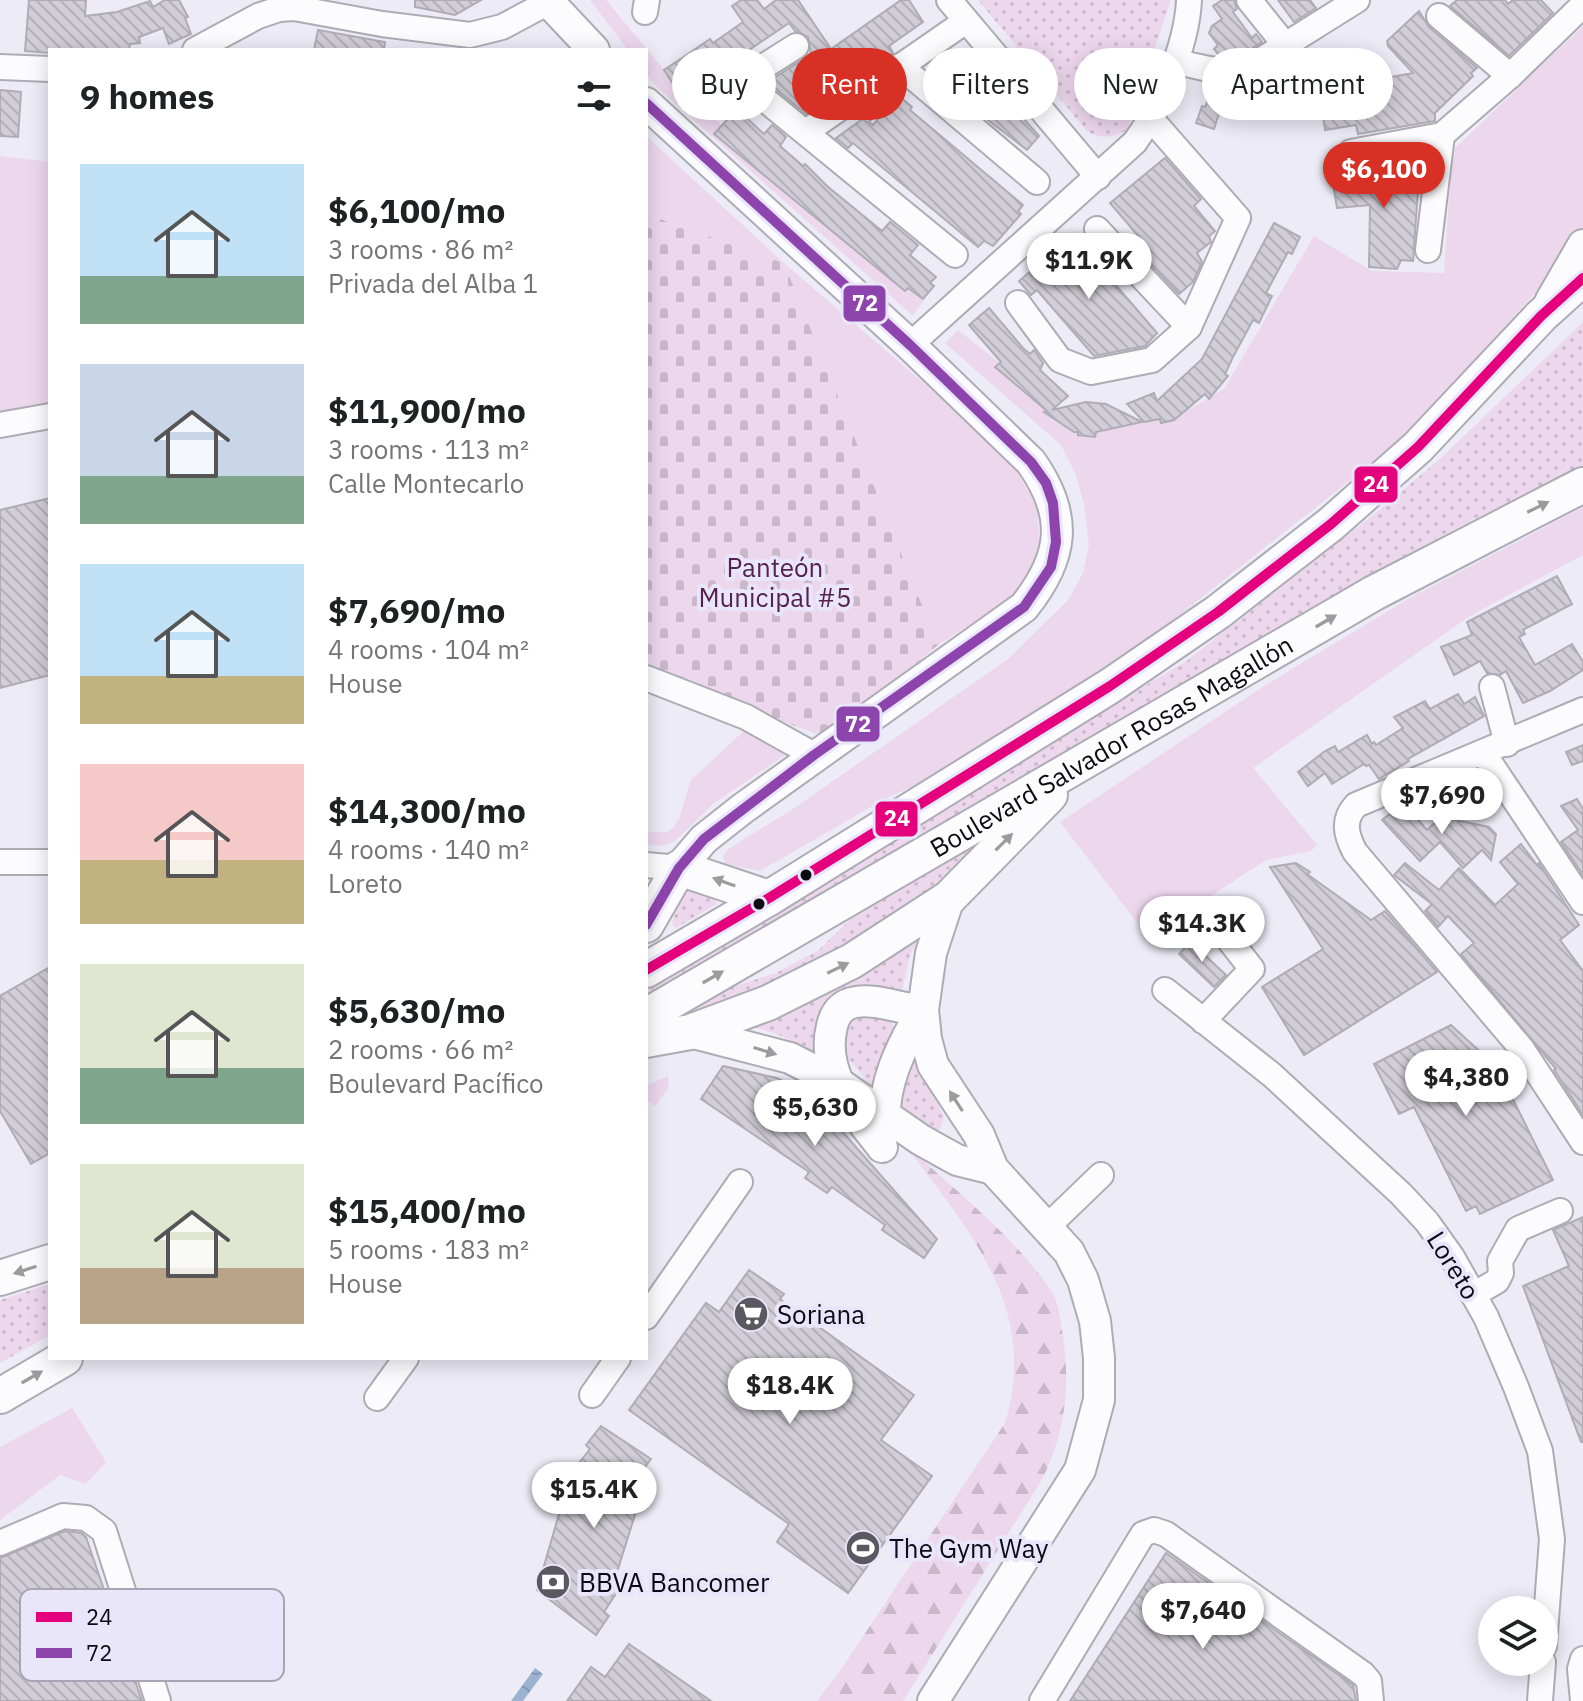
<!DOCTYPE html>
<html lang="en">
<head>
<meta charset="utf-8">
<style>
  body { margin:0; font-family:"IBM Plex Sans",sans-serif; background:#f6f6f6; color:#202124; height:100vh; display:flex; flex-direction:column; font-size:30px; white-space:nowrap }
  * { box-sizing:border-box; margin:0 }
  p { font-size:26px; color:#757577 }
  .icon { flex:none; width:44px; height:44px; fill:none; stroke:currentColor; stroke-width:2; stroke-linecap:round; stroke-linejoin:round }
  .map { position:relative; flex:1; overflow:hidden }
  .drawer { position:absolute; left:48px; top:48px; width:600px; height:1312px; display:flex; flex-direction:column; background:#fff; border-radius:0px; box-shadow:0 4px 20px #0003 }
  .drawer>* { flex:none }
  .guide { position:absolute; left:672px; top:48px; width:760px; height:72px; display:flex; gap:16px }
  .buttons { position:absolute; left:1478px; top:1596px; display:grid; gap:16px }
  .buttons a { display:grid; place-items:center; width:80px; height:80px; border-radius:50%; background:#fff; box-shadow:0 4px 20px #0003; font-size:40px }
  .price { position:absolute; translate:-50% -68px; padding:0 18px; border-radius:28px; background:#fff; color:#222; font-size:26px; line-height:52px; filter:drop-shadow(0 2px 4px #0008) }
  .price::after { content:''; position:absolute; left:50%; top:48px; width:24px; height:18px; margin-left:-12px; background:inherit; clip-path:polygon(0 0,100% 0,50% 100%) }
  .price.current { background:#d93025; color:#fff }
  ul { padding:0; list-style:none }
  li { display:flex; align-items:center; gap:24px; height:200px; padding:0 32px }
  li span { display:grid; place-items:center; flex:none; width:224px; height:160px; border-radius:0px; color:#555 }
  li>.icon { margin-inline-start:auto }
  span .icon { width:96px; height:96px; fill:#fffc; stroke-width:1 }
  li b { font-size:34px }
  h2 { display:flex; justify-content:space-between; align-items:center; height:96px; padding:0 32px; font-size:34px }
  .chip { padding:0 28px; border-radius:36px; background:#fff; box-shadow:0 4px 20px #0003; font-size:28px; line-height:72px }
  .chip.current { background:#d93025; color:#fff }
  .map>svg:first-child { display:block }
</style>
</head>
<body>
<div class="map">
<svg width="1583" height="1701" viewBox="0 0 1583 1701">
  <defs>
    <pattern id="forest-firs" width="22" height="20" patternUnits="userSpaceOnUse" patternTransform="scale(2)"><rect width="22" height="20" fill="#edd7ed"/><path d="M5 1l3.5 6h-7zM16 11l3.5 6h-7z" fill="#cab7ca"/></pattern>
    <pattern id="cemetery-stones" width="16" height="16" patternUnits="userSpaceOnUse" patternTransform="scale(2)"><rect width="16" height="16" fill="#edd7ed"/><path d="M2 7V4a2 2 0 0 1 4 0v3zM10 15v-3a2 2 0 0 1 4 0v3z" fill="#cab7ca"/></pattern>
    <pattern id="park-dots" width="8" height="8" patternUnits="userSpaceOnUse" patternTransform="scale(2)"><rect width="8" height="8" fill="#edd7ed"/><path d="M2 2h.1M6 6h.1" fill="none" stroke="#cab7ca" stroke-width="1.8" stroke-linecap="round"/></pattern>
    <pattern id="water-waves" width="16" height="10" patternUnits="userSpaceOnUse" patternTransform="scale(2)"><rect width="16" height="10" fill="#9bb2d0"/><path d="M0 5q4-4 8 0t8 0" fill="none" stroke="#8498b2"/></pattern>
    <pattern id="building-back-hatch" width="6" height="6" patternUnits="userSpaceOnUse" patternTransform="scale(2)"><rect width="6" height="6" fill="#d1ced7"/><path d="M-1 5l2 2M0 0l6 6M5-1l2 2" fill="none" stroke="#b2b0b8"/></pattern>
  </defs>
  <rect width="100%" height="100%" fill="#ecebf6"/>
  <g fill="#edd7ed">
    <path d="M590,0H606L680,89L924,300L913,316L658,88L646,73V50H628Z"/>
    <path d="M1583,26V234L1575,248L1407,435L1148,640L944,772L883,800L760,871L726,864L723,857L728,849L793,809L1008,659L1068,600L1083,573L1089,545L1084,504L1076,475L1061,445L945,343L958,330L1083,429L1139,423L1192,408L1224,389L1314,236L1372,271L1444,273L1452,151Z"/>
    <path d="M646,136L784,263L1005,453L1031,495L1038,515L1039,547L1035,565L1026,581L1007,601L938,645L784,263L646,214Z"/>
    <path d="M0,156L50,162V405L0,414Z"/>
    <path d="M1583,507V555L1470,616L1253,768L1317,845L1311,851L1266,860L1148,937L1060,822L1267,684L1408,599Z"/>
    <path d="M749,726L794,749L713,804L674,842L660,846L646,845V832H667L673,828L679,819L691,780Z"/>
    <path d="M668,1076L669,1087L655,1106L646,1100V1086Z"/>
    <path d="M72,1408L106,1462L86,1484L60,1475L0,1520V1447Z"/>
  </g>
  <path fill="url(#forest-firs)" d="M904,1143C952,1188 1013,1235 1050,1289C1059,1301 1059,1316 1062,1330C1071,1384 1066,1435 1040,1483L903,1701H817L842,1668L1005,1423C1040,1306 968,1231 904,1143Z"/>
  <path fill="url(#cemetery-stones)" d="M646,214L784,263L938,645L878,695L820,735L646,672Z"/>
  <g fill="url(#park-dots)">
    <path d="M978,0H1171L1127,130C1115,138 1099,139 1087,131Z"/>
    <path d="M1583,322V467L1472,520L1366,576L1280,630L646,995V982L940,810L1188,660L1382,508L1441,458Z"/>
    <path d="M1066,789L929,900L781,986L657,1029L723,990L776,973L819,950L865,905Z"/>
    <path d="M684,882L714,898L717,904L676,928L672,924Z"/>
    <path d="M925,926L910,955L900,1000L850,993L819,1059C798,1042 780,1034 754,1027L836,989Z"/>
    <path d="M858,1014L887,1017L894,1026L883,1084L874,1089L841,1050L847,1022Z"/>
    <path d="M910,1049L944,1117L940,1130L930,1129L903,1113L899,1102Z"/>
    <path d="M50,1284V1335L0,1363V1300Z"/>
  </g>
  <path fill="url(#water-waves)" d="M535,1668L543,1674L523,1701H511Z"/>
  <g fill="url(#building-back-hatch)" stroke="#aeacb4" stroke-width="2">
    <path d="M29,0H86L85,16L117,12L150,1L153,7L165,0H179L188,17L185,18L191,34L169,44L163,28L139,37L140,43L130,44L129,50H50V53L25,51Z"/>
    <path d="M415,0H481L455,15L415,7Z"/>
    <path d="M741,0H757L764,9L776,0H798L831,49L901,0H909L923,22L889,46L893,53L867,72L862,64L814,97L819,104L806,114L768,82L811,54L808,37L795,31L789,23L681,96L664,70L710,39L713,43L743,22L732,6Z"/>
    <path d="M1222,0H1234L1237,9L1233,12L1252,38L1256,34L1262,42L1242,55H1219L1214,49L1218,45L1209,33L1212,26L1222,19L1213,6Z"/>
    <path d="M1278,0H1310L1316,8L1294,22Z"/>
    <path d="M1457,0H1505L1508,4L1513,0H1541L1553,13L1509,56L1450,6Z"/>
    <path d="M1419,11L1429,27L1477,68L1471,73L1473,76L1435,113V121L1358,134L1356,125L1325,130L1320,97L1334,93L1329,70L1354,63L1358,83L1413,73L1388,46L1387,41Z"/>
    <path d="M318,30L385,42L384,50H314Z"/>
    <path d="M956,57L971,78L978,74L988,89L993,84L1039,136L1027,150L975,110L966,98L963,99L941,66Z"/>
    <path d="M0,90L21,92L18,137L0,136Z"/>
    <path d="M898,95L912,107L910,110L1023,205L1018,211L1021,214L993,246L984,241L978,247L853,143L848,148L836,138L871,113L874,117L869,122L873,125Z"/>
    <path d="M1208,100L1222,104L1214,129L1196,123L1202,106L1205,107Z"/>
    <path d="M737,109L764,134L772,125L782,133L786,137L780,146L803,166L805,164L827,186L882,231L890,222L918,245L910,255L936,277L930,283L934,286L923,299L908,288L905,291L714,134Z"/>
    <path d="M1165,158L1201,199L1194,206L1215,231L1209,236L1211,242L1197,253L1202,262L1193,282L1179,294L1139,252L1147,246L1110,203Z"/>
    <path d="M1420,161L1413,261L1401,260L1397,269L1369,267L1370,205L1337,208L1330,166L1354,167L1355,172L1365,178L1400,172L1399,164Z"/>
    <path d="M1274,223L1300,237L1292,254L1288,252L1266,293L1272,296L1259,323L1253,320L1233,357L1225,374L1228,376L1209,399L1205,394L1174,420L1161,423L1160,419L1144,422L1127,404L1154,393L1157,401L1202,359Z"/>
    <path d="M1073,235L1157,333L1145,346L1094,356L1037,290L1031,295L1019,281Z"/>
    <path d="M989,308L1023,348L1030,354L1034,350L1043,363L1040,370L1068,396L1052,410L1086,402L1106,404L1142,422L1096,432L1095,437L1078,435V432H1074L1044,412L1047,411L995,367L1001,362L969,325Z"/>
    <path d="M50,498V675L0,688V510Z"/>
    <path d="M1557,576L1572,604L1523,630L1525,634L1519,637L1535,665L1572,644L1583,662V670L1550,691L1523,703L1506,671L1500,675L1487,673L1480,661L1454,675L1441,647L1472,635L1467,622Z"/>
    <path d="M1458,694L1464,704L1475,697L1484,716L1408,759L1409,761L1379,779L1369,765L1366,766L1364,764L1332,784L1325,773L1308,786L1298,772L1325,751L1335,746L1338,752L1367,735L1372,744L1374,742L1376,745L1403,728L1394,717L1425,701L1430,709Z"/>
    <path d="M1583,745V761L1572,765L1566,752Z"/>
    <path d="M1463,793L1473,805L1458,818L1448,806Z"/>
    <path d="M1577,799L1583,809V875L1561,842L1578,830L1561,806Z"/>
    <path d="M1406,806L1427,830L1441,817L1489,827L1496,834L1491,860L1482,850L1463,868L1440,842L1420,861L1382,820L1394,811L1398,813Z"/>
    <path d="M1521,844L1537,865L1539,863L1579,925L1560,940L1583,971V1115L1554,1070L1556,1069L1461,954L1474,943L1448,916L1438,927L1425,911L1432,904L1394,875L1405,863L1439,890L1459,868L1495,905L1518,884L1500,862Z"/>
    <path d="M1296,863L1310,872L1307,874L1371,920L1385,911L1437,972L1304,1055L1262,987L1323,949L1270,867Z"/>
    <path d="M1191,942L1226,975L1214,987L1179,954Z"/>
    <path d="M50,967V1153L31,1164L0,1111V996Z"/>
    <path d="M1451,1025L1497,1067L1553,1180L1480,1214L1476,1206L1466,1211L1414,1107L1399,1114L1374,1064Z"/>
    <path d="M723,1066L777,1078L811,1096L937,1239L924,1258L882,1230L885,1225L832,1187L827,1193L805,1178L809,1172L701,1099Z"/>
    <path d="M1583,1217V1442H1581L1523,1286L1569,1266L1553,1230Z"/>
    <path d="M749,1270L784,1294L780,1299L914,1395L881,1440L932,1476L848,1593L777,1542L789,1524L629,1410L706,1303L719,1312Z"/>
    <path d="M601,1426L651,1459L637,1478L645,1483L612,1588L617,1592L604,1612L609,1616L596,1635L537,1590L568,1483L581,1466L579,1463L590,1449L586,1445Z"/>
    <path d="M65,1531L81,1533L86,1537L142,1701H0V1558Z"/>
    <path d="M1166,1553L1353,1685L1356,1701H1070Z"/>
    <path d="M629,1644L711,1701H567L591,1667L605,1677Z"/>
  </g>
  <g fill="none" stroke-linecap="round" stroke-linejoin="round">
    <g stroke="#adacb5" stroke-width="28">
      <g id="minor">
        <path d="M949,0L1098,177"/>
        <path d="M1249,0L1286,46"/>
        <path d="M645,12L647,0"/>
        <path d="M1439,16L1510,76"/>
        <path d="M195,50L258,16L279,9L294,8L382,24L470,35L502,27L549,2"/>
        <path d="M1174,61C1199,67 1221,74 1247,69L1357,0"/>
        <path d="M900,66L1037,182"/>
        <path d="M0,67L50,69"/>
        <path d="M741,80L955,255"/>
        <path d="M712,99L796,46"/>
        <path d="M807,131L966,21"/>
        <path d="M1442,135L1510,76L1583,5"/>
        <path d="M1351,152L1442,135"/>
        <path d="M1097,229L1189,327"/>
        <path d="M1428,250L1442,135"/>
        <path d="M1018,303L1060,360L1091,372L1152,360L1189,327L1238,218L1151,119"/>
        <path d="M910,345L1135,142C1161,106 1187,45 1189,0"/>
        <path d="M0,425L50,416"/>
        <path d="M646,678L746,717L814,755"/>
        <path d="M1492,687L1507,744"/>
        <path d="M1583,710L1356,805C1342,820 1346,835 1355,852L1522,1049L1583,1142"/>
        <path d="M1484,754L1583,902"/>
        <path d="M0,862H50"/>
        <path d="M646,865L679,868"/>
        <path d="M1165,990L1272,1075L1401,1194L1427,1222L1452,1257L1486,1317L1516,1387L1540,1451L1552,1539L1544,1646"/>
        <path d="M1203,1021L1252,969L1223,932"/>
        <path d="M1047,1227L1101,1175"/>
        <path d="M1473,1295L1497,1281L1501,1273L1500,1261L1518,1229L1560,1211"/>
        <path d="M646,1317L740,1182"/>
        <path d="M592,1395L618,1358"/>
        <path d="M377,1398L406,1358"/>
        <path d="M0,1543L63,1516L86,1518L104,1531L158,1701"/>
        <path d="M1042,1701L1143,1534L1154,1530L1166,1534L1363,1674L1369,1681L1371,1701"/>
        <path d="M1540,1701L1543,1662"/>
        <path d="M1583,1701L1580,1669L1583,1659"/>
      </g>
    </g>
    <g stroke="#adacb5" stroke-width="34">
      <g id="major">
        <path d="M547,0L594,50"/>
        <path d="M646,103L910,345L1031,462C1069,516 1064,557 1024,607L742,809L704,839L679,868"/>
        <path d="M1550,302L1583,245"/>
        <path d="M690,1032L790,1058L837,1082L921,1140L957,1160L993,1169"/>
        <path d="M885,1131C881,1087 900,1047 923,1010"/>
        <path d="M882,1147C855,1112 820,1073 832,1026C835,1013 842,1004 856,1002C878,998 901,1010 923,1010"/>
        <path d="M933,1701L1080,1470L1099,1400V1358L1095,1321L1083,1280L1069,1252L993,1169L979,1135L933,1065L926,1039L923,1010L931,953L949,898"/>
      </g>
    </g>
    <g stroke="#adacb5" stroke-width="38">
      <g id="highway">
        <path d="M646,925L679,868L769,898"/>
        <path d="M646,970L769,898L1110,686L1218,612L1331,524L1418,447L1541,316L1583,278"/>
        <path id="s1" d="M646,1016L1374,593L1583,485"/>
        <path d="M646,1040L690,1032L768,1003L852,961L949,898L1050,795"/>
        <path d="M0,1278L50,1262"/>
        <path d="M0,1396L65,1358"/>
      </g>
    </g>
    <use href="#minor" stroke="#fcfcfe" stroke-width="24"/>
    <use href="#major" stroke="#fcfcfe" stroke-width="30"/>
    <use href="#highway" stroke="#fcfcfe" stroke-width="34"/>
    <g stroke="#e9e6fb" stroke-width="16">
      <path id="bus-1" d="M646,970L769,898L1110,686L1218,612L1331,524L1418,447L1541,316L1583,278"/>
    </g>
    <g stroke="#e9e6fb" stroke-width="16">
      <path id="bus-2" d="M646,103L910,345L1031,462L1046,483L1053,503L1056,542L1051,567L1024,607L814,755L704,839L679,868L646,925"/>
    </g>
    <use href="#bus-1" stroke="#e5007d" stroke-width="10"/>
    <use href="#bus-2" stroke="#8e44ad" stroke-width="10"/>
  </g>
  <defs><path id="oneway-solid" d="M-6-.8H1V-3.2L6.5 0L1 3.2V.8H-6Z" transform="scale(2)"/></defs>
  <g fill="#9c9ca0">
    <use href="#oneway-solid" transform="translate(1538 507) rotate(-26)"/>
    <use href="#oneway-solid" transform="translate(1326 621) rotate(-30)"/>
    <use href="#oneway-solid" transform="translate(1004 842) rotate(-45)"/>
    <use href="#oneway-solid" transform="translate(724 882) rotate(-160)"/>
    <use href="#oneway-solid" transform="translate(838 968) rotate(-26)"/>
    <use href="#oneway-solid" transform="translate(713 977) rotate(-30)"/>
    <use href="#oneway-solid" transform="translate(765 1051) rotate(17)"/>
    <use href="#oneway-solid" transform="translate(956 1101) rotate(-123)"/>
    <use href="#oneway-solid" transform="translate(25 1270) rotate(162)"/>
    <use href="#oneway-solid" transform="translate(32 1377) rotate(-30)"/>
  </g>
  <defs>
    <g id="supermarket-disc" transform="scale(1.8)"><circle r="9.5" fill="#5a5962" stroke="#e9e6fb"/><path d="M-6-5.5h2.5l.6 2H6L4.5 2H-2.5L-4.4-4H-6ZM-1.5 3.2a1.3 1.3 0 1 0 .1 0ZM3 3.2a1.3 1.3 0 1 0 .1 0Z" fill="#fff"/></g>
    <g id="stadium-disc" transform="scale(1.8)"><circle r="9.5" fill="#5a5962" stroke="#e9e6fb"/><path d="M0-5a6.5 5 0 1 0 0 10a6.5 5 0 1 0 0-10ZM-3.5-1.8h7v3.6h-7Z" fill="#fff"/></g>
    <g id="bank-disc" transform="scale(1.8)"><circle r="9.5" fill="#5a5962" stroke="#e9e6fb"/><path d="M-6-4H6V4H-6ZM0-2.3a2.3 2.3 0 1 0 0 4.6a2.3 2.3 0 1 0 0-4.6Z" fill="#fff"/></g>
  </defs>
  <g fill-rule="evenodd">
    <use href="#supermarket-disc" x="751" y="1314"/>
    <use href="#stadium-disc" x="863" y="1548"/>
    <use href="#bank-disc" x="553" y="1582"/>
  </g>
  <g fill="#0c0b12" stroke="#e9e6fb" stroke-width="3">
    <circle cx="806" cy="875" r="7"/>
    <circle cx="759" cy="904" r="7"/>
  </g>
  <g text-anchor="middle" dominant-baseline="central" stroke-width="8" stroke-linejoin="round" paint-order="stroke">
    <g font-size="26" fill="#56224f" stroke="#e9e6fb">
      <text x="775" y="567">Panteón<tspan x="775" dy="30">Municipal #5</tspan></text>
    </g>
    <g font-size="26" fill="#0c0b12" stroke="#e9e6fb">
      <text stroke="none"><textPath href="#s1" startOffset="538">Boulevard Salvador Rosas Magallón</textPath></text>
      <text transform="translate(1454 1265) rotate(58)">Loreto</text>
    </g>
    <g font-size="26" fill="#0c0b12" stroke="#e9e6fb" text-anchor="start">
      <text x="777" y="1314">Soriana</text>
      <text x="889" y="1548">The Gym Way</text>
      <text x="579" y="1582">BBVA Bancomer</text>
    </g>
  </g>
  <rect x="20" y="1589" width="264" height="92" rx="12" fill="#e9e6fb" stroke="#a7a4b5" stroke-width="2"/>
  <rect x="36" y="1612" width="36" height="10" fill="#e5007d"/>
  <rect x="36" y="1648" width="36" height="10" fill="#8e44ad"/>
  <g font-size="22" fill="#0c0b12">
    <text x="86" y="1625">24</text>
    <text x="86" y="1661">72</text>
  </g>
  <g stroke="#e9e6fb" stroke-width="3">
    <rect x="842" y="284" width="45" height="39" rx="8" fill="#8e44ad"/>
    <rect x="1353" y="465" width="46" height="39" rx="8" fill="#e5007d"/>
    <rect x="835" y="705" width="46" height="38" rx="8" fill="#8e44ad"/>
    <rect x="874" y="800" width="45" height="38" rx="8" fill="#e5007d"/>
  </g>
  <g font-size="22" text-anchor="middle" font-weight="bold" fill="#fff">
    <text x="865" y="311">72</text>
    <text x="1376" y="492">24</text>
    <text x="858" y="732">72</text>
    <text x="897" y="826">24</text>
  </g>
</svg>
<div class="buttons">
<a><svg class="icon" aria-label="layers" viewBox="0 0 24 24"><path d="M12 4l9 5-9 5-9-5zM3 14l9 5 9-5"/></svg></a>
</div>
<b class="price current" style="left:1384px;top:210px">$6,100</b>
<b class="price" style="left:1089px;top:301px">$11.9K</b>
<b class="price" style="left:1442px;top:836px">$7,690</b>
<b class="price" style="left:1202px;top:964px">$14.3K</b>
<b class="price" style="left:1466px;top:1118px">$4,380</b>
<b class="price" style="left:815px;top:1148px">$5,630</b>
<b class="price" style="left:790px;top:1426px">$18.4K</b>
<b class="price" style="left:594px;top:1530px">$15.4K</b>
<b class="price" style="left:1203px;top:1651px">$7,640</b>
<div class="guide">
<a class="chip">Buy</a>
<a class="chip current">Rent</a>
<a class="chip">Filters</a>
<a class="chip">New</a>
<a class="chip">Apartment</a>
</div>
<section class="drawer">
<h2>9 homes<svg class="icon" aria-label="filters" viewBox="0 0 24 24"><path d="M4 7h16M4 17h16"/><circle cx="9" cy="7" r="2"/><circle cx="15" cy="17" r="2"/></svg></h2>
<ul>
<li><span style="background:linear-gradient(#bfe0f5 70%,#7fa58c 0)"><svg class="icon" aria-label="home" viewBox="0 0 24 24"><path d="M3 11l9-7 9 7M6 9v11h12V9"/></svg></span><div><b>$6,100/mo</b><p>3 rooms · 86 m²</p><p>Privada del Alba 1</p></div></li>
<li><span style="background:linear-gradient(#c9d6e8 70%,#7fa58c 0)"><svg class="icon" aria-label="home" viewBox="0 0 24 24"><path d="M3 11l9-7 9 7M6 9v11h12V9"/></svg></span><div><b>$11,900/mo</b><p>3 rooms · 113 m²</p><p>Calle Montecarlo</p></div></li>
<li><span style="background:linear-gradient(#bfe0f5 70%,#c2b280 0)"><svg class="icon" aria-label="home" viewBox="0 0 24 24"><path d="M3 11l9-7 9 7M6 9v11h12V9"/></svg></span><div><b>$7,690/mo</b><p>4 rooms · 104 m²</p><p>House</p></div></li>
<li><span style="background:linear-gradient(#f6c9c9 60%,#c2b280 0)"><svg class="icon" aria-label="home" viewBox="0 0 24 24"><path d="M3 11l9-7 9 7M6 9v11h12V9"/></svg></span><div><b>$14,300/mo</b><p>4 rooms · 140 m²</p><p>Loreto</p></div></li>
<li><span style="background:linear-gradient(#dfe7d0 65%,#7fa58c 0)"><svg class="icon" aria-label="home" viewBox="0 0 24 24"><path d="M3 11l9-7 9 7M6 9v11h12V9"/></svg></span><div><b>$5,630/mo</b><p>2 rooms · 66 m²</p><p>Boulevard Pacífico</p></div></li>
<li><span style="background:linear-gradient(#dfe7d0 65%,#b9a48a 0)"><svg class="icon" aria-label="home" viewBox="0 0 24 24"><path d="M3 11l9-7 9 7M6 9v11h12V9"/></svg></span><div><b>$15,400/mo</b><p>5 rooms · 183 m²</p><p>House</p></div></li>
</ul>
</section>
</div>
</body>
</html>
